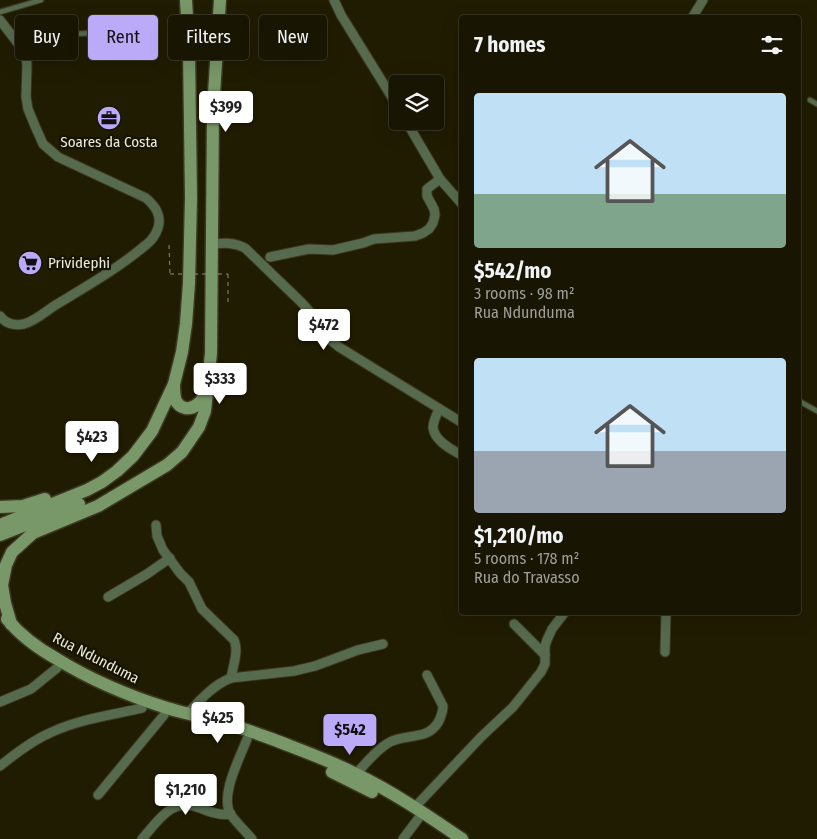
<!DOCTYPE html>
<html lang="en">
<head>
<meta charset="utf-8">
<style>
  body { margin:0; font-family:"Fira Sans Condensed",sans-serif; background:#211e0c; color:#f1f3f6; height:100vh; display:flex; flex-direction:column; font-size:19px; white-space:nowrap }
  * { box-sizing:border-box; margin:0 }
  p { font-size:16px; color:#9f9f99 }
  .icon { flex:none; width:28px; height:28px; fill:none; stroke:currentColor; stroke-width:2; stroke-linecap:round; stroke-linejoin:round }
  .map { position:relative; flex:1; overflow:hidden }
  .side { position:absolute; left:459px; top:15px; width:342px; height:600px; display:flex; flex-direction:column; background:#181502; border-radius:5px; box-shadow:0 5px 20px #0002,0 0 0 1px #363424 }
  .side>* { flex:none }
  .top-card { position:absolute; left:15px; top:15px; width:369px; height:45px; display:flex; gap:10px }
  .buttons { position:absolute; left:389px; top:75px; display:grid; gap:10px }
  .buttons a { display:grid; place-items:center; width:55px; height:55px; border-radius:5px; background:#181502; box-shadow:0 5px 20px #0002,0 0 0 1px #363424; font-size:25px }
  .price { position:absolute; translate:-50% -42px; padding:0 11px; border-radius:5px; background:#fff; color:#222; font-size:16px; line-height:32px; filter:drop-shadow(0 1px 2px #0008) }
  .price::after { content:''; position:absolute; left:50%; top:30px; width:15px; height:11px; margin-left:-8px; background:inherit; clip-path:polygon(0 0,100% 0,50% 100%) }
  .price.current { background:#baaaf7; color:#111 }
  ul { padding:0; list-style:none }
  li { display:grid; align-content:center; gap:10px; height:265px; padding:0 15px }
  li span { display:grid; place-items:center; height:155px; border-radius:5px; color:#555 }
  li>.icon { margin-inline-start:auto }
  span .icon { width:90px; height:90px; fill:#fffc; stroke-width:1 }
  li b { font-size:21px }
  h2 { display:flex; justify-content:space-between; align-items:center; height:60px; padding:0 15px; font-size:21px }
  .tag { padding:0 18px; border-radius:5px; background:#181502; box-shadow:0 5px 20px #0002,0 0 0 1px #363424; font-size:18px; line-height:45px }
  .tag.current { background:#baaaf7; color:#111 }
  .map>svg:first-child { display:block }
</style>
</head>
<body>
<div class="map">
<svg width="817" height="839" viewBox="0 0 817 839">
  <rect width="100%" height="100%" fill="#201c02"/>
  <g fill="none" stroke-linecap="round" stroke-linejoin="round">
    <g stroke="#3d3920" stroke-width="7">
      <g id="service">
        <path d="M0,12L41,0"/>
        <path d="M26,54L71,34L142,31"/>
        <path d="M810,100L817,104"/>
        <path d="M799,401L817,411"/>
      </g>
    </g>
    <g stroke="#3d3920" stroke-width="11">
      <g id="minor">
        <path d="M334,0L341,15L398,107"/>
        <path d="M692,18L703,0"/>
        <path d="M0,20L26,54L27,66L26,97L28,109L35,126L43,144L58,157L146,198C155,206 162,215 158,228C156,234 152,240 147,244C119,268 85,287 54,306C45,312 35,321 24,324C14,326 6,324 0,316"/>
        <path d="M406,121L440,179L461,203"/>
        <path d="M211,244C224,243 234,242 245,248L301,302L310,312L328,338L339,347L461,422"/>
        <path d="M270,257L309,249L333,250L363,243L374,239L415,236L423,233L429,229L433,223L435,215L434,209L427,196V189L440,179"/>
        <path d="M439,409C437,414 433,421 433,428C435,441 451,449 461,455"/>
        <path d="M156,525L157,536L163,550L180,573L189,582L202,609L234,640C239,651 233,666 231,678"/>
        <path d="M108,597L147,574L170,558"/>
        <path d="M514,624L545,655"/>
        <path d="M665,652L666,612"/>
        <path d="M0,702L31,689L57,668"/>
        <path d="M187,714C200,700 213,685 231,678L294,671L315,666L358,650L383,644"/>
        <path d="M247,739C240,758 219,796 231,815C236,822 246,832 252,839"/>
        <path d="M0,766C16,753 33,740 52,732C80,719 112,715 142,708"/>
        <path d="M356,774C366,763 377,749 390,742C407,733 428,741 439,721C441,716 443,712 443,706L427,675"/>
        <path d="M98,795L164,715"/>
        <path d="M415,807L481,737L513,707L541,672L545,664V646L547,640L552,629L565,612"/>
        <path d="M142,839C158,821 172,796 200,808C209,812 220,816 231,814"/>
        <path d="M403,839L418,819"/>
      </g>
    </g>
    <g stroke="#3d3920" stroke-width="15">
      <g id="secondary">
        <path d="M174,384C174,389 174,396 176,401C178,405 181,407 185,408C196,410 203,399 208,391"/>
        <path d="M0,507L23,506L45,499"/>
        <path d="M0,525L87,490L102,482L117,471L133,456L152,431L174,384L182,352L186,324L189,283L191,198L189,50L186,0"/>
        <path d="M0,535L79,504"/>
        <path d="M7,619C20,635 39,649 57,659C91,680 129,696 167,708C183,713 199,716 214,720C234,725 253,732 272,739C300,750 329,760 356,774C393,792 427,815 462,839"/>
        <path d="M11,624L5,603L2,585L6,565L12,552L33,533L98,506L167,465L182,452L199,427L205,411L211,353L213,110L220,0"/>
        <path d="M332,772L372,792"/>
      </g>
    </g>
    <g stroke="#8d8b76" stroke-width="1" stroke-dasharray="4 4" stroke-linecap="butt">
      <path d="M169,245L170,274"/>
      <path d="M228,274V304"/>
    </g>
    <use href="#service" stroke="#566b4e" stroke-width="4.5"/>
    <use href="#minor" stroke="#566b4e" stroke-width="9"/>
    <use href="#secondary" stroke="#789869" stroke-width="12"/>
    <path stroke="#8d8b76" stroke-width="1" stroke-dasharray="4 4" stroke-linecap="butt" d="M170,274H228"/>
  </g>
  <defs>
    <g id="office-disc" transform="scale(1.25)"><circle r="9.5" fill="#baaaf7" stroke="#161300"/><path d="M-6-3h4V-5.5h4V-3h4V5H-6ZM-1-4.5V-3h2v-1.5ZM-6 0V1H6V0Z" fill="#111"/></g>
    <g id="supermarket-disc" transform="scale(1.25)"><circle r="9.5" fill="#baaaf7" stroke="#161300"/><path d="M-6-5.5h2.5l.6 2H6L4.5 2H-2.5L-4.4-4H-6ZM-1.5 3.2a1.3 1.3 0 1 0 .1 0ZM3 3.2a1.3 1.3 0 1 0 .1 0Z" fill="#111"/></g>
  </defs>
  <g fill-rule="evenodd">
    <use href="#office-disc" x="109" y="118"/>
    <use href="#supermarket-disc" x="30" y="263"/>
  </g>
  <g text-anchor="middle" dominant-baseline="central" stroke-width="4.5" stroke-linejoin="round" paint-order="stroke">
    <g font-size="15" fill="#eceada" stroke="#161300">
      <text x="109" y="142">Soares da Costa</text>
      <text x="48" y="263" text-anchor="start">Prividephi</text>
    </g>
    <g font-size="15" fill="#eceada" stroke="#161300">
      <text transform="translate(96 658) rotate(27)">Rua Ndunduma</text>
    </g>
  </g>
</svg>
<div class="buttons">
<a><svg class="icon" aria-label="layers" viewBox="0 0 24 24"><path d="M12 4l9 5-9 5-9-5zM3 14l9 5 9-5"/></svg></a>
</div>
<b class="price" style="left:226px;top:133px">$399</b>
<b class="price" style="left:324px;top:351px">$472</b>
<b class="price" style="left:220px;top:405px">$333</b>
<b class="price" style="left:92px;top:463px">$423</b>
<b class="price" style="left:218px;top:744px">$425</b>
<b class="price current" style="left:350px;top:756px">$542</b>
<b class="price" style="left:186px;top:816px">$1,210</b>
<div class="top-card">
<a class="tag">Buy</a>
<a class="tag current">Rent</a>
<a class="tag">Filters</a>
<a class="tag">New</a>
</div>
<section class="side">
<h2>7 homes<svg class="icon" aria-label="filters" viewBox="0 0 24 24"><path d="M4 7h16M4 17h16"/><circle cx="9" cy="7" r="2"/><circle cx="15" cy="17" r="2"/></svg></h2>
<ul>
<li><span style="background:linear-gradient(#bfe0f5 65%,#7fa58c 0)"><svg class="icon" aria-label="home" viewBox="0 0 24 24"><path d="M3 11l9-7 9 7M6 9v11h12V9"/></svg></span><div><b>$542/mo</b><p>3 rooms · 98 m²</p><p>Rua Ndunduma</p></div></li>
<li><span style="background:linear-gradient(#bfe0f5 60%,#9aa5b1 0)"><svg class="icon" aria-label="home" viewBox="0 0 24 24"><path d="M3 11l9-7 9 7M6 9v11h12V9"/></svg></span><div><b>$1,210/mo</b><p>5 rooms · 178 m²</p><p>Rua do Travasso</p></div></li>
</ul>
</section>
</div>
</body>
</html>
